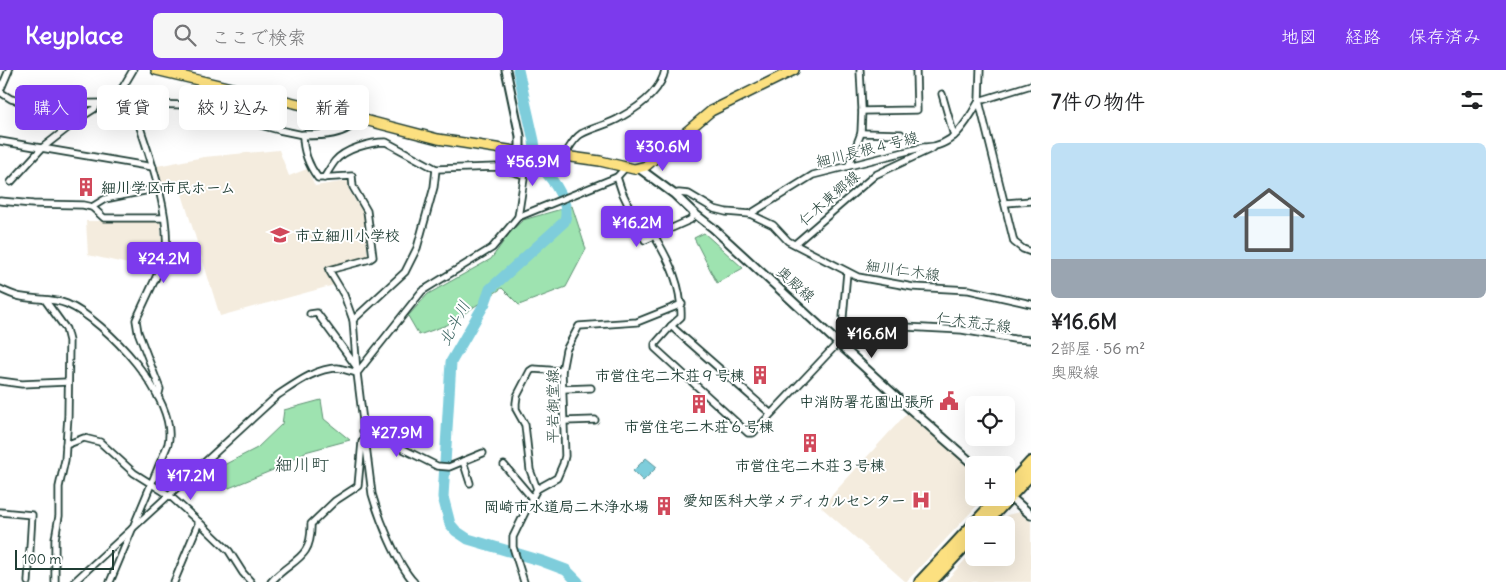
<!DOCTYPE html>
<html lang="ja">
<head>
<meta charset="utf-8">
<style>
  body { margin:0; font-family:Delius,"Klee One",sans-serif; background:#f6f6f6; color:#202124; height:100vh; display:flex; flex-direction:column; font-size:19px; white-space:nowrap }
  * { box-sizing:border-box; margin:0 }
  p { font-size:16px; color:#757577 }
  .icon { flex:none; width:28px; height:28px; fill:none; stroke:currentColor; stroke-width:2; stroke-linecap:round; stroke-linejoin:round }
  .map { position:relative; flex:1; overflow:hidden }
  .sheet { display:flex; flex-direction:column; background:#fff; width:475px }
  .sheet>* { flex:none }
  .guide { position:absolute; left:15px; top:15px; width:475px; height:45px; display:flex; gap:10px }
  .tools { position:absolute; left:965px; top:326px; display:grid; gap:10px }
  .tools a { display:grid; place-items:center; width:50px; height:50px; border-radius:8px; background:#fff; box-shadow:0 5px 20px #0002; font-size:25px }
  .scale { position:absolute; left:15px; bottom:12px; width:99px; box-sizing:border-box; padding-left:5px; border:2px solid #1f3d34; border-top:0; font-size:14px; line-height:18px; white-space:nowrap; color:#1f3d34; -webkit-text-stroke:4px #fff; paint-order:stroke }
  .price { position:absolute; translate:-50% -42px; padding:0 11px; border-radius:5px; background:#7c3aed; color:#fff; font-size:16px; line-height:32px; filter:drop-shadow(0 1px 2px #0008) }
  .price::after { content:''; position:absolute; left:50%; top:30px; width:15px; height:11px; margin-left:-8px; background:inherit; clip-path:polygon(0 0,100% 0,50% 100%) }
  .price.current { background:#222; color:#fff }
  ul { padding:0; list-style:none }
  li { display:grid; align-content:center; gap:10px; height:265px; padding:0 20px }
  li span { display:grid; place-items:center; height:155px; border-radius:8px; color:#555 }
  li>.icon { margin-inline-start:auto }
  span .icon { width:90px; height:90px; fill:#fffc; stroke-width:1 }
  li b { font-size:21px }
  h2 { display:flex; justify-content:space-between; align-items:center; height:60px; padding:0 20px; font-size:21px }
  .pill { padding:0 18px; border-radius:8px; background:#fff; box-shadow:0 5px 20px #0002; font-size:18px; line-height:45px }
  .pill.current { background:#7c3aed; color:#fff }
  header { display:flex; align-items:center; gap:30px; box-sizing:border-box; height:70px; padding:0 25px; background:#7c3aed; color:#fff }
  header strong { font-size:24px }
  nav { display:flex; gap:28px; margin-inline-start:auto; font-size:18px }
  .search { width:350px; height:45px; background:#f6f6f6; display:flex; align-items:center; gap:12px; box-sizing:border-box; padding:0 18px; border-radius:8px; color:#757577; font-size:19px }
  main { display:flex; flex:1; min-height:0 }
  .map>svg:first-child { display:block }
</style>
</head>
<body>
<header>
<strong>Keyplace</strong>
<div class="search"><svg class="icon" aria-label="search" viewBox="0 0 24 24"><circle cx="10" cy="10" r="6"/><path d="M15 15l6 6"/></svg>ここで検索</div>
<nav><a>地図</a><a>経路</a><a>保存済み</a></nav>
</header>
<main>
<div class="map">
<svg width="1031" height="512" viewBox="0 0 1031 512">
  <rect width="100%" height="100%" fill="#fff"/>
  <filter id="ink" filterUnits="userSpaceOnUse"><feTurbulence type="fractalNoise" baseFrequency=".02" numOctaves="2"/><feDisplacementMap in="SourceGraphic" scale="10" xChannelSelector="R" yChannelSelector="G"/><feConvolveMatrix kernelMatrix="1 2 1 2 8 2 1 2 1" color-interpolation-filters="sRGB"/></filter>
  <g filter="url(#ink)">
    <g fill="#f4ecde">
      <path d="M279,80L289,106L307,99L315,116L348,111L349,120L363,143L368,187L325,197L334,215L220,246L178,111L162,115L157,96L204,87Z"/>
      <path d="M86,151H160L163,182L158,196L133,195L88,185Z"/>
      <path d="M908,342L974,402V428H984L906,512L821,437Z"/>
      <path d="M1019,442L1031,452V512H945L974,480V488H1006V455H997L1007,445Z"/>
    </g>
    <g fill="#9ee3b0" stroke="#5e9072">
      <path d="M572,136L586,179L566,217L519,235L502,218L447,255L419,265L408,246L428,224L491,189L511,161L523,150Z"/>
      <path d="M704,163L743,198L717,213L694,168Z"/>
      <path d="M321,330L324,349L350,370L305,382L278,398L229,418L214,400L257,378L282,354L284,340Z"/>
    </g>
    <path fill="#7ecddb" stroke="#589398" d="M646,388L657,397L643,411L633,401Z"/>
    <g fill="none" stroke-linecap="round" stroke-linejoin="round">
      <path stroke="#7ecddb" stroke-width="11" d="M518,0L534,71L537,95C549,102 567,129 566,144C566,147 565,149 564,152L490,219L485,233L451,292L443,427L448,446L450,454L456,461L468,469L542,491L566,500L578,512"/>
      <g stroke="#1f3d34" stroke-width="9">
        <g id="minor">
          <path d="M980,0L979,31L1014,172L1023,179L1031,182"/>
          <path d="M0,21L9,0"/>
          <path d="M0,22L11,29L32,34L108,33L186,35L279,60L303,65C303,80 309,96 318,108L352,106L353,117L367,141L373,187L370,189L329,200L344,225L353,250L357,303C350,301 344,299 337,298C316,298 295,314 278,325L74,512"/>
          <path d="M942,24L954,66"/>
          <path d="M979,31L1031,15"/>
          <path d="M108,33L123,17L133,0"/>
          <path d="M132,34C146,76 173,145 165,188L136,250L138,262L160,319L158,327"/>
          <path d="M862,41L917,40L916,0"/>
          <path d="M861,63L901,64"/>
          <path d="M0,71L153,97"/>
          <path d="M564,86C569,79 573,69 581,64C593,57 609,55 621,47C639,37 661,21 665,0"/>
          <path d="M849,95L861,63L862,39L860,0"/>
          <path d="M617,107L622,122L645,170L690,150L695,144"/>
          <path d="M324,108C328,102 331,96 335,91C345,79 370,72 386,72L436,99L497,97L524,105"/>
          <path d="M11,112L42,78L83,46L94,39L97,34"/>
          <path d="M674,124L679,123L689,124L714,139L726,142L750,144L773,155L788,171L858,207L913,217L969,220L1031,234"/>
          <path d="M0,131L33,134L83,135L92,137L104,148H164"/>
          <path d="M1006,133L1031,131"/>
          <path d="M92,137L105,129L159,118"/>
          <path d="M750,144L813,105L924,77C953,78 967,52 979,31"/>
          <path d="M518,147L528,83"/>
          <path d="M655,167C670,192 682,217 681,247L671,256L655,274V278L748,363H753L839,272"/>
          <path d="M795,174L875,105L933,78"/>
          <path d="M847,202L843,247L844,251L848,254L962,260L1014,269L1031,270"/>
          <path d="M0,219C7,222 14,226 22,227C37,230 53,228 67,234C106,251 179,329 168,374L110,512"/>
          <path d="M45,230L66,259L69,271L68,346L66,375L84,368L100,372L134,403L169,425L199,452L229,481L243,503L251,512"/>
          <path d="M310,244L317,243L356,296"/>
          <path d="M353,250L405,202L417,178L434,117L436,99"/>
          <path d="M671,256L770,343"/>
          <path d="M0,311L22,314L67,312"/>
          <path d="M563,319L591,318"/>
          <path d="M564,351L595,350"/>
          <path d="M363,361L375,363L401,378L437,396L449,397L483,383"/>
          <path d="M463,391L470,413"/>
          <path d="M504,395L532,428"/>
          <path d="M537,419L530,400L525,355L516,339V333L517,326L530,301L533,299L562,301"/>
          <path d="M0,442L32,445L28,512"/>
          <path d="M55,512V469L59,446V417L65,390L66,375"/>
          <path d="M174,512L199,452"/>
          <path d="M271,512C292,488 312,491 311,454L335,431L358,416L362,372"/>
          <path d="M414,512C397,494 379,448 372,424L357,303L422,221L492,178L518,147L617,107L626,97"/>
          <path d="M524,512L513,477V467L532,428L537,419L557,408L563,394L565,386L562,301L566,280L579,256L637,252L682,234"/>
        </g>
      </g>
      <g stroke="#1f3d34" stroke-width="11">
        <g id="tertiary">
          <path d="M506,0L520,66V82"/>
          <path d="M303,65C322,65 347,65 357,48"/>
          <path d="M640,99L674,124L695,144L713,158L900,330L974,395"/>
          <path d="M1008,425L1031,445"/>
        </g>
      </g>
      <g stroke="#1f3d34" stroke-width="12">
        <path id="primary" d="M156,0L357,48L438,69L528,83L564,86L600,91L634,99L646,96L711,41L794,0"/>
      </g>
      <g stroke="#1f3d34" stroke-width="14">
        <g id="trunk">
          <path d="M1006,419L1031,392"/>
          <path d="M984,455L1031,404"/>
          <path d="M920,512L998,428"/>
          <path d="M931,512L974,466"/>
        </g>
      </g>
      <use href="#minor" stroke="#fff" stroke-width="5.5"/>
      <use href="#tertiary" stroke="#fff" stroke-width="7"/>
      <use href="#primary" stroke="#fce080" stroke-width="9"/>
      <use href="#trunk" stroke="#fce080" stroke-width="10"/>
    </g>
  </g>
  <defs>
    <g id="building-bare" transform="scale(1.5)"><path d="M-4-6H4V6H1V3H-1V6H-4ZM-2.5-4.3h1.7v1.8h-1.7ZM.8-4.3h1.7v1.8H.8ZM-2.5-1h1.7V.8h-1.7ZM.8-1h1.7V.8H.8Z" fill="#d1495b" stroke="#fff" stroke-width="2.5" paint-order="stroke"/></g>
    <g id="school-bare" transform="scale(1.5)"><path d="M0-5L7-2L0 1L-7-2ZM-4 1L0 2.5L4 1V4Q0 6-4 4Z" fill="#d1495b" stroke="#fff" stroke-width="2.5" paint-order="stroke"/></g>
    <g id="civic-bare" transform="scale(1.5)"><path d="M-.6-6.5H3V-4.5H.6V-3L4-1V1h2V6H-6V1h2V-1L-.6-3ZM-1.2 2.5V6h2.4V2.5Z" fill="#d1495b" stroke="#fff" stroke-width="2.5" paint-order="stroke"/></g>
    <g id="hospital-bare" transform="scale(1.5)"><path d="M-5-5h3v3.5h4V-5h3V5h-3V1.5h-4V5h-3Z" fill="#d1495b" stroke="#fff" stroke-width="2.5" paint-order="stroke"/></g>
  </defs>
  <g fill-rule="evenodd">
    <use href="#building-bare" x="86" y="117"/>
    <use href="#school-bare" x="280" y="165"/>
    <use href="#building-bare" x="760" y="305"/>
    <use href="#civic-bare" x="949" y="331"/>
    <use href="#building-bare" x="699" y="334"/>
    <use href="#building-bare" x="810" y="373"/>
    <use href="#hospital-bare" x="921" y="430"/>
    <use href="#building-bare" x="664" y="436"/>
  </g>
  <g text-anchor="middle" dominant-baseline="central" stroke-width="4" stroke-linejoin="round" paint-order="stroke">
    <g font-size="15" fill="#1f3d34" stroke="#fff">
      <text transform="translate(867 79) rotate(-14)">細川長根４号線</text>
      <text transform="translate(829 128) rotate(-41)">仁木東郷線</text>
      <text transform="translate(903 200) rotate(8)">細川仁木線</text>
      <text transform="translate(796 214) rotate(42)">奥殿線</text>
      <text transform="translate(974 252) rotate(7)">仁木荒子線</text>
      <text transform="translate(552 336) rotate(-90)">平岩御堂線</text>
    </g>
    <g font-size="15" font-weight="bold" fill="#1f3d34" stroke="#fff" text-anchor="end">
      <text x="101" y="117" text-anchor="start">細川学区市民ホーム</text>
      <text x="295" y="165" text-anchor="start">市立細川小学校</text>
      <text x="745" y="305">市営住宅二木荘９号棟</text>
      <text x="934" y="331">中消防署花園出張所</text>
      <text x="699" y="356" text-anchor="middle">市営住宅二木荘６号棟</text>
      <text x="810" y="395" text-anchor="middle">市営住宅二木荘３号棟</text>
      <text x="906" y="430">愛知医科大学メディカルセンター</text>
      <text x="649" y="436">岡崎市水道局二木浄水場</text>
    </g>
    <g font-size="16" font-style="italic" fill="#37615e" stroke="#fff">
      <text transform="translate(454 253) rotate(-62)">北斗川</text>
    </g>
    <g font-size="18" fill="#1f3d34" stroke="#fff">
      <text x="302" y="394">細川町</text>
    </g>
  </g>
</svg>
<div class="tools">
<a><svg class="icon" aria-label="locate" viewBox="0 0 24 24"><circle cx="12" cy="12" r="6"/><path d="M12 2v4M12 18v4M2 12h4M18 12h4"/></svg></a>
<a>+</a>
<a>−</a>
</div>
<div class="scale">100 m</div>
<b class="price" style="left:663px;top:102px">¥30.6M</b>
<b class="price" style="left:533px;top:117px">¥56.9M</b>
<b class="price" style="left:637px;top:178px">¥16.2M</b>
<b class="price" style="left:164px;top:214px">¥24.2M</b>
<b class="price current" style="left:872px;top:289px">¥16.6M</b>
<b class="price" style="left:397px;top:388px">¥27.9M</b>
<b class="price" style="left:191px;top:431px">¥17.2M</b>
<div class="guide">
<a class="pill current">購入</a>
<a class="pill">賃貸</a>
<a class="pill">絞り込み</a>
<a class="pill">新着</a>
</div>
</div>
<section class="sheet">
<h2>7件の物件<svg class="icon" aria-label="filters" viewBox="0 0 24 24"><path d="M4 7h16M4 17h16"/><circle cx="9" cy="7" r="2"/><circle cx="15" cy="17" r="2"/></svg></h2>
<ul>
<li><span style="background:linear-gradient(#bfe0f5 75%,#9aa5b1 0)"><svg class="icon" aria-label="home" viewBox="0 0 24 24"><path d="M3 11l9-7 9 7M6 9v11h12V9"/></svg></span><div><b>¥16.6M</b><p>2部屋 · 56 m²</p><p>奥殿線</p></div></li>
</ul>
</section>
</main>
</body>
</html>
